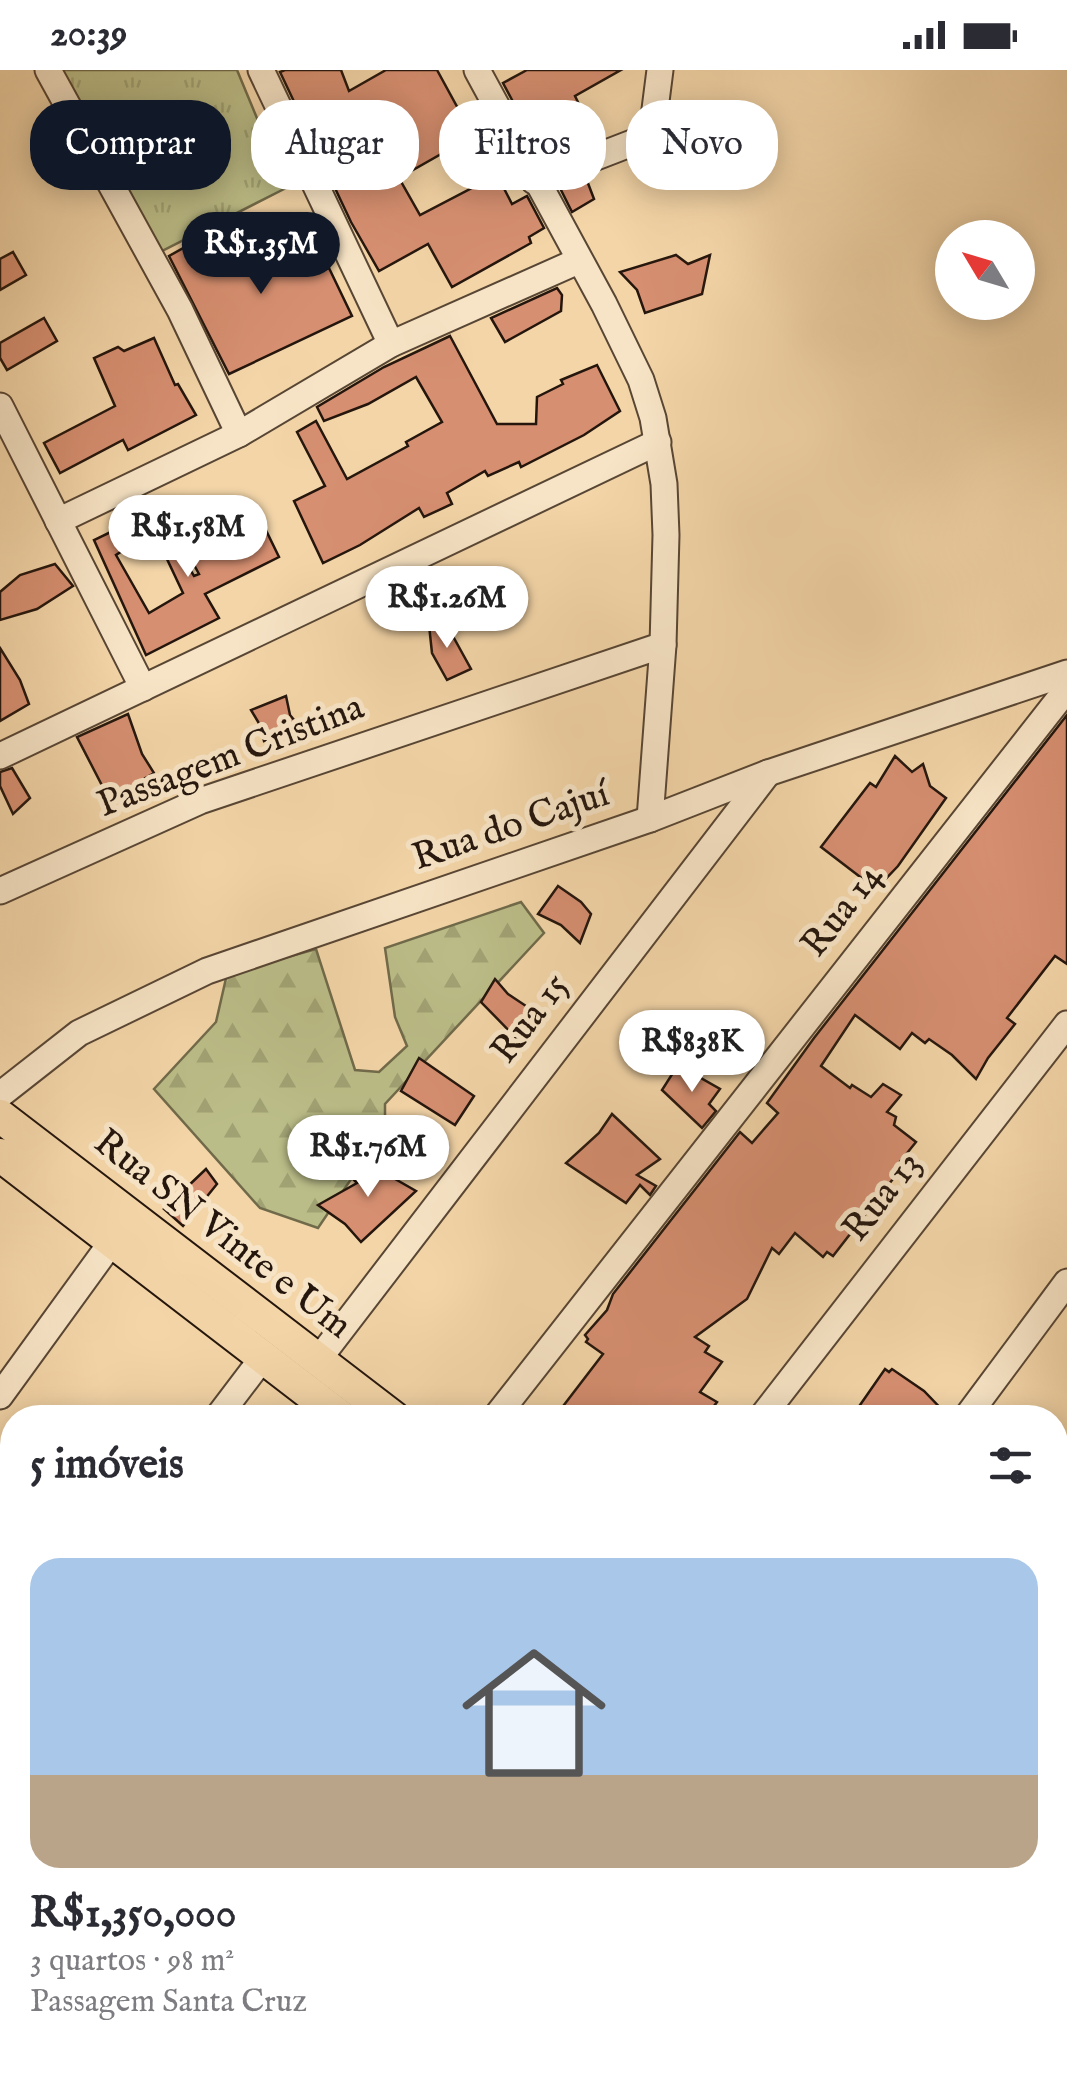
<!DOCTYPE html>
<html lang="pt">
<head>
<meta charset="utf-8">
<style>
  body { margin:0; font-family:"IM FELL English",serif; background:#f7f7f7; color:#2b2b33; height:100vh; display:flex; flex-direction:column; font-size:38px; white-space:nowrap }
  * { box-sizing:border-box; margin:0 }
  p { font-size:32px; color:#7c7c81 }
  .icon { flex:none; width:55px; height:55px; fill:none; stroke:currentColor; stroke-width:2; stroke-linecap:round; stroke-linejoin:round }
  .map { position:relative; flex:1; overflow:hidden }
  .panel { position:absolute; left:0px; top:1335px; width:1068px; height:672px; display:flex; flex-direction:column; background:#fff; border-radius:40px 40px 0 0; box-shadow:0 5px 25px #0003 }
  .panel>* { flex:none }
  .hud { position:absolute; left:30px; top:30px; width:1008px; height:90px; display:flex; gap:20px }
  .needle { width:65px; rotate:308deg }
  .controls { position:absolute; left:935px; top:150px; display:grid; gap:20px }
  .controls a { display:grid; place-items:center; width:100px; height:100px; border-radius:50%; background:#fff; box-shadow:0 5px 25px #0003; font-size:50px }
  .price { position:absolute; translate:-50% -85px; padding:0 22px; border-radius:35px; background:#fff; color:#222; font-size:32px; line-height:65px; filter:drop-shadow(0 2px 5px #0008) }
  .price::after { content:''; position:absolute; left:50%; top:60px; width:30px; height:22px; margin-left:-15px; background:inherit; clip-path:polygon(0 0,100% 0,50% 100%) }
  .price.current { background:#111827; color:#fff }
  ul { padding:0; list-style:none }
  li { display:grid; align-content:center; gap:20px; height:530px; padding:0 30px }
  li span { display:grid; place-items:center; height:310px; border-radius:30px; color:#555 }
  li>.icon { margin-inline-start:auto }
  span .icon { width:180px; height:180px; fill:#fffc; stroke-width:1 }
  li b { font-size:42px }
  h2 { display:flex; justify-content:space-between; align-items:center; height:120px; padding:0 30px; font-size:42px }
  .tag { padding:0 35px; border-radius:40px; background:#fff; box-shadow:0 5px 25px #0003; font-size:35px; line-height:90px }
  .tag.current { background:#111827; color:#fff }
  .status { display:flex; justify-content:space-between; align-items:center; height:70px; padding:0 50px; background:#fff; direction:ltr }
  .status svg { height:28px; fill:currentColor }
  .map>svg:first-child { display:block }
</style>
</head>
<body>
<div class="status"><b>20:39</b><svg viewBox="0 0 49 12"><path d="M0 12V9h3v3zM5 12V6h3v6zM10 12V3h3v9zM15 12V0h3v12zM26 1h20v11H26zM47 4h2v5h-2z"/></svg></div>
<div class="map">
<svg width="1067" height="2006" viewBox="0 0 1067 2006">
  <defs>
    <pattern id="forest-firs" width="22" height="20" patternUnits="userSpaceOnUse" patternTransform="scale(2.5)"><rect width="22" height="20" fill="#bbbd88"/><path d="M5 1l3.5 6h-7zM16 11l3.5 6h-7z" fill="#a1a274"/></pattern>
    <pattern id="park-tufts" width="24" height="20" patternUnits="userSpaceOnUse" patternTransform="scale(2.5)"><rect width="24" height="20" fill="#bbbd88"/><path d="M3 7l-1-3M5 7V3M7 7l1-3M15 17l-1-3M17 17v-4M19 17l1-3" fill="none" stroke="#a1a274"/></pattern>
  </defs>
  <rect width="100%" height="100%" fill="#f3d5a8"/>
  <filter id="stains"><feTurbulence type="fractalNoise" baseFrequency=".002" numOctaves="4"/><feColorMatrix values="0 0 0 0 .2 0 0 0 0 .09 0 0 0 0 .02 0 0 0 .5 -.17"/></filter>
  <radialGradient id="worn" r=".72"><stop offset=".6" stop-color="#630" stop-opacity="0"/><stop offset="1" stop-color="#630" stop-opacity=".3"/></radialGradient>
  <path fill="url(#forest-firs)" stroke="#706a4a" stroke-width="2.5" d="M521,832L544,863L385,1034V1059L318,1158L260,1138L154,1019L216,952L227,904L316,879L355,1000L379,1002L407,976L395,947L385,878Z"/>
  <path fill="url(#park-tufts)" stroke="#706a4a" stroke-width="2.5" d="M57,0H237L286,118L156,184Z"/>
  <g fill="#d68f71" stroke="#25160d" stroke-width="2.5">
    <path d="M285,0H341L349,21L386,0H437L460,42L465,39L478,63L399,108L420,145L497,105L512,134L527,126L544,158L529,167L531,173L452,217L428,174L379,201L351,152L280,2Z"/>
    <path d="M527,0H621L575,26L594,65L573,79L544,90L503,13Z"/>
    <path d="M586,108L594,129L572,142L560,118Z"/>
    <path d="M299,155L322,201L329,198L352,246L229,304L169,186L194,172L204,194Z"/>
    <path d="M13,182L26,205L0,220V189Z"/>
    <path d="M676,185L688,194L710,185L702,224L645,243L637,220L620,202Z"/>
    <path d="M557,218L562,225L561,241L505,272L491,248Z"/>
    <path d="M44,248L57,271L7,300L0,288V273Z"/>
    <path d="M450,266L497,354H536L537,327L563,314L561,310L597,295L620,341L584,365L521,397L519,392L488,406L485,401L447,423L452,434L424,447L419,438L360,475L323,493L294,431L325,416L297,362L316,351L347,409L408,376L406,372L442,352L416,307L368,334L324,351L317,337L384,297Z"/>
    <path d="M154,268L175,315L178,314L196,345L128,380L123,370L60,403L44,373L115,336L94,288L118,277L124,281Z"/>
    <path d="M259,446L279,487L205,524L219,548L146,585L94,470L119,458L138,471L116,485L149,543L183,523L167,489L180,483L194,506L199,504L186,480Z"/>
    <path d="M55,494L73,516L37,539L0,550V522L20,505Z"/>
    <path d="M444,550L471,599L447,610L432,583L429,555Z"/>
    <path d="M0,578L20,610L29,634L0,651Z"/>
    <path d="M286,626L290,645L299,656L264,671L260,655L251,640Z"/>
    <path d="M128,644L142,684L154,703L109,729L77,667Z"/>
    <path d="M1067,645V894L1055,886L1007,948L1015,954L988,988L976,1009L952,985L929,969L925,973L912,963L900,979L855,945L821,996L850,1018L852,1015L871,1027L883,1014L901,1025L887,1042L896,1047L894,1055L916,1072L899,1093L903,1096L833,1186L827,1182L823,1187L795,1163L779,1184L772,1178L747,1229L695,1267L709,1276L705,1282L722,1292L700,1322L717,1332L705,1348H554L603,1284L586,1272L588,1269L585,1265L607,1240L613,1224L740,1062L752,1073L778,1043L767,1033L814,968Z"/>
    <path d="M895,686L912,702L923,694L930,716L946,728L898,796L876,819L821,777L870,713L876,717Z"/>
    <path d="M12,698L30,728L13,744L0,716V702Z"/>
    <path d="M558,816L581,832L591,844L580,873L561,855L538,844Z"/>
    <path d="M495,909L508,924L541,946L521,973L481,932Z"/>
    <path d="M419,988L474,1026L455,1055L401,1021Z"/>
    <path d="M678,995L720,1019L709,1034L716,1041L702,1058L662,1020Z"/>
    <path d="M612,1044L660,1089L637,1105L656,1116L650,1125L640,1115L626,1133L566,1093L599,1063Z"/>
    <path d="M362,1090L416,1121L361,1172L345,1154L318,1135L357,1113L349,1105Z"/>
    <path d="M206,1099L217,1114L183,1156L164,1139Z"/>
    <path d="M885,1299L889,1302L892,1299L924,1321L950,1348H851Z"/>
  </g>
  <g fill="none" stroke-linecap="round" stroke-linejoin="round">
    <g stroke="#584634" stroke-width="29">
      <g id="minor">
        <path d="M48,0L180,240L239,364"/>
        <path d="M261,0L391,274"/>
        <path d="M477,0L604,234L641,310L653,348L664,414L666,465L663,575L650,749"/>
        <path d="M534,111L640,70L654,47L660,0"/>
        <path d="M0,336L143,618"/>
        <path d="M58,451L239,364L391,274L578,191"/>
        <path d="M0,686L658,372"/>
        <path d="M0,821L200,731L663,575"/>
        <path d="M0,1025L79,963L207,901L650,749L768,703L1067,603"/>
        <path d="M318,1290L768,703"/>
        <path d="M0,1326L111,1173"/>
        <path d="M217,1348L264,1286"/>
        <path d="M495,1348L1067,619"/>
        <path d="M761,1348L1067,954"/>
        <path d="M966,1348L1067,1212"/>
        <path d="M1055,1558L1067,1544"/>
        <path d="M0,1630L12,1614"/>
        <path d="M0,1937L12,1921"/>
        <path d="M184,2006L192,1995"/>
        <path d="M413,2006L421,1995"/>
        <path d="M651,2006L659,1995"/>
        <path d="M872,2006L880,1995"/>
      </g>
    </g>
    <g stroke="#25160d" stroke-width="36">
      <g id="major">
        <path d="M0,1046L394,1348"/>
        <path d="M0,1085L342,1348"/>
        <path d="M1055,1856L1067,1865"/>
        <path d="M1055,1898L1067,1907"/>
      </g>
    </g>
    <g stroke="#25160d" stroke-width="5" stroke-dasharray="8 5" stroke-linecap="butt">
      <path d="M0,1563L12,1573"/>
      <path d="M565,1995L580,2006"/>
    </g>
    <use href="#minor" stroke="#f7e4c6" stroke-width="25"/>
    <use href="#major" stroke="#f3d5a8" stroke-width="32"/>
  </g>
  <g text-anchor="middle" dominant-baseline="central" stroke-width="10" stroke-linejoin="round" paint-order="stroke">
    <g font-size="38" fill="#25160d" stroke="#f7e4c6">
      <text transform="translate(231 687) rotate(-21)">Passagem Cristina</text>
      <text transform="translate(511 757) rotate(-19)">Rua do Cajuí</text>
      <text transform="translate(843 841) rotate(-52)">Rua 14</text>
      <text transform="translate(531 949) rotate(-53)">Rua 15</text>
      <text transform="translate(883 1127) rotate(-52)">Rua 13</text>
      <text transform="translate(222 1165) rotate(38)">Rua SN Vinte e Um</text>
    </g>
  </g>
  <rect width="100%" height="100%" filter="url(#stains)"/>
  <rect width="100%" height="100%" fill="url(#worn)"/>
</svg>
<div class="controls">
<a><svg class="needle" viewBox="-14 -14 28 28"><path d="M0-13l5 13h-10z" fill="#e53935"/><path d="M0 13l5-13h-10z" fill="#7c7c81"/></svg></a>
</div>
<b class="price current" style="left:261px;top:227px">R$1.35M</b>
<b class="price" style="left:188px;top:510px">R$1.58M</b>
<b class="price" style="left:447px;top:581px">R$1.26M</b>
<b class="price" style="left:692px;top:1025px">R$838K</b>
<b class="price" style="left:368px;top:1130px">R$1.76M</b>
<div class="hud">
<a class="tag current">Comprar</a>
<a class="tag">Alugar</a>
<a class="tag">Filtros</a>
<a class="tag">Novo</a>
</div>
<section class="panel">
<h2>5 imóveis<svg class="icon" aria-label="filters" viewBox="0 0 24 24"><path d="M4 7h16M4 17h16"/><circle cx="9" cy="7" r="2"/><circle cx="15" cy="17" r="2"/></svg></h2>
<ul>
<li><span style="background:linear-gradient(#a9c7e8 70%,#b9a48a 0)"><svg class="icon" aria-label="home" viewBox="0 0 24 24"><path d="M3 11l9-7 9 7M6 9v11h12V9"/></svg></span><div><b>R$1,350,000</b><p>3 quartos · 98 m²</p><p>Passagem Santa Cruz</p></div></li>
</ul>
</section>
</div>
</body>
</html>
